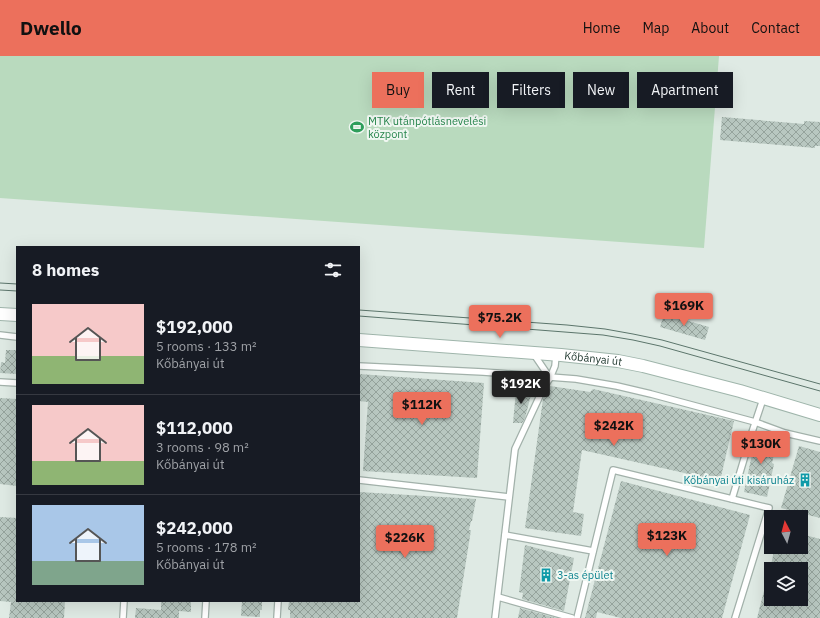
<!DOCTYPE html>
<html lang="en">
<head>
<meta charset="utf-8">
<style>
  body { margin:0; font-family:"IBM Plex Sans",sans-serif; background:#242831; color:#f1f3f6; height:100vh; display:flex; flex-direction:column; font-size:15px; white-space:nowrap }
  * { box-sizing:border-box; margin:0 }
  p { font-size:13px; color:#9ea1a6 }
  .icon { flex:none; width:22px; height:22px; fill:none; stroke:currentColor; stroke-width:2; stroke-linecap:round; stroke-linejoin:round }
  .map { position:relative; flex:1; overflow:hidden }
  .sheet { position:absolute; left:16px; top:190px; width:344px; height:356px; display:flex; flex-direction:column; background:#171b24; border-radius:0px; box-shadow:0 4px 16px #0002 }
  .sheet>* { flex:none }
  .guide { position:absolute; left:372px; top:16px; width:380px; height:36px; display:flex; gap:8px }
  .needle { width:26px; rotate:354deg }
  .buttons { position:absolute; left:764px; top:454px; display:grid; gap:8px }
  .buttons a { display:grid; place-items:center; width:44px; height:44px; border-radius:0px; background:#171b24; box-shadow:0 4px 16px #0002; font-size:20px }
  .price { position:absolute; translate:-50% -34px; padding:0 9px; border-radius:4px; background:#ec705c; color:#111; font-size:13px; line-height:26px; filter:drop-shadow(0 1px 2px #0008) }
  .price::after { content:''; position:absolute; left:50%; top:24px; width:12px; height:9px; margin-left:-6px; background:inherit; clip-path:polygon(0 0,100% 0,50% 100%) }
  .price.selected { background:#222; color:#fff }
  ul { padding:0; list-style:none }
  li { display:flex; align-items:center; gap:12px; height:100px; padding:0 16px }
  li+li { border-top:1px solid #363941 }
  li span { display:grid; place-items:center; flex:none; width:112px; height:80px; border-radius:0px; color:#555 }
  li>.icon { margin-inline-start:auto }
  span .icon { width:48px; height:48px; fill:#fffc; stroke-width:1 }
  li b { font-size:17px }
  h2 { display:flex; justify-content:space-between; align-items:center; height:48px; padding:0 16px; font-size:17px }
  .pill { padding:0 14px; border-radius:0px; background:#171b24; box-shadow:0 4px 16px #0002; font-size:14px; line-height:36px }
  .pill.selected { background:#ec705c; color:#111 }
  header { display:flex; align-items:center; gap:24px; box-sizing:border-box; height:56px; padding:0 20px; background:#ec705c; color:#111 }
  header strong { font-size:19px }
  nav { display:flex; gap:22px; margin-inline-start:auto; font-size:14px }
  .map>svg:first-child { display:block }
</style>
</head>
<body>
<header>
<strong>Dwello</strong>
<nav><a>Home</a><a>Map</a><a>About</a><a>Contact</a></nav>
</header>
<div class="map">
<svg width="820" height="562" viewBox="0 0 820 562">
  <defs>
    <pattern id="building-cross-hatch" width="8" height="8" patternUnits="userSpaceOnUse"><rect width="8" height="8" fill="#b8c7c0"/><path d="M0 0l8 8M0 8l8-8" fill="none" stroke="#95a39c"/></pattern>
  </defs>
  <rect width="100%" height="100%" fill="#dfeae4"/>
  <path fill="#b9dabe" d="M0,0H719L704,192L0,142Z"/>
  <g fill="url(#building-cross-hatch)">
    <path d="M722,61L804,68V65L820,66V90H815V92L720,84Z"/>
    <path d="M664,258L709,271L705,284L660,271Z"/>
    <path d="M6,294H17V318L0,317L1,306L5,307Z"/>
    <path d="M359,318L484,327L477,422L363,415L368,346L359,345Z"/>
    <path d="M550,330L590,336L593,333L734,365L720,425L582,394L573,456L584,458L581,480L525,472L543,343Z"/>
    <path d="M516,334L532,335L525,362L522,367H513Z"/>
    <path d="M0,342L17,343V430L0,428Z"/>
    <path d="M757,375L778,380L772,407L774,408L767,441L744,436Z"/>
    <path d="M799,390L820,396V462L781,452Z"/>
    <path d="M621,425L750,459L722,562H621L597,556L596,562H585Z"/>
    <path d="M359,436L476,443L472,465H471L469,474H471L457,562H290V554H288L289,545H359Z"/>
    <path d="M0,461L17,462V545H65L64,562H9L11,546L0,545Z"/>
    <path d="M801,478L820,483V562H757L768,519H771V543H801V513H770L775,491H801Z"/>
    <path d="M525,489L574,502L564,555L522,543L523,537L519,536Z"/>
    <path d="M161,545H191V556L179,555V562H135L136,552L161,554Z"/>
    <path d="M242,545H262V554H260V561L241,560Z"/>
    <path d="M520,552L556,562H518Z"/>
  </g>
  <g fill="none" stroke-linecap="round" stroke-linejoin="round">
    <g stroke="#a2b1aa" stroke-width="8">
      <g id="service">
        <path d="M0,279L17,281"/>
        <path d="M533,297L550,322"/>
        <path d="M359,310L483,316L576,323L617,330L651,338L755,366L785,377L820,385"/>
        <path d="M0,326L17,327"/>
        <path d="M359,424L509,441"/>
        <path d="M732,443L769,452L735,562"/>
        <path d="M505,479L593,495"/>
        <path d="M498,541L572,562"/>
        <path d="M123,562L124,545"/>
        <path d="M205,562L206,545"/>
        <path d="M277,562L278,545"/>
        <path d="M495,562L515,393L544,331L550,322L555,310L556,299"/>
        <path d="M577,562L613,414L732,443L753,373L763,343"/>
      </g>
    </g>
    <g stroke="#9fb5ab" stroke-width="14">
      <g id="secondary">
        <path d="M0,258L17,259"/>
        <path id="s1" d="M359,284L561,299L618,305L643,310L740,335L820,359"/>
      </g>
    </g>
    <use href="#service" stroke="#fff" stroke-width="5.5"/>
    <use href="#secondary" stroke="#fff" stroke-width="12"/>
    <g stroke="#5b756b" stroke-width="1">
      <path d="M0,227L17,228"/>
      <path d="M0,234L17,235"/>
      <path d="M359,254L567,269L605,273L633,278L662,284L820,328"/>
      <path d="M359,260L603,279L633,284L660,290L820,335"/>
    </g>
  </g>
  <defs>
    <g id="stadium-bare" transform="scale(1.08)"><path d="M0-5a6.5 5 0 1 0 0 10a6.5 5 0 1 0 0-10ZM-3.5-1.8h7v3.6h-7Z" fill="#2e9e5b" stroke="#f0f7f2" stroke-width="2.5" paint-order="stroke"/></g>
    <g id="building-bare" transform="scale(1.08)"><path d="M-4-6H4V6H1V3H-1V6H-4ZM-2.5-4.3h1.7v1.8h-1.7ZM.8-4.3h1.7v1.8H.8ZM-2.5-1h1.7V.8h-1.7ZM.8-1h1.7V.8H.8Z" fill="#0f9aa8" stroke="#f0f7f2" stroke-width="2.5" paint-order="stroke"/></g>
  </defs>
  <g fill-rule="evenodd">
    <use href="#stadium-bare" x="357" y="71"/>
    <use href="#building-bare" x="805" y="424"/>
    <use href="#building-bare" x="546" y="519"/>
  </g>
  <g text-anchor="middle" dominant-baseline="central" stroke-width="4" stroke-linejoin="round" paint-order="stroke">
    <g font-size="11" fill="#27864d" stroke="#f0f7f2" text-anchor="start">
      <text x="368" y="65">MTK utánpótlásnevelési<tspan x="368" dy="13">központ</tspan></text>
    </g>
    <g font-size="11" fill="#213930" stroke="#f0f7f2">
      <text stroke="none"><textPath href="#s1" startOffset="235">Kőbányai út</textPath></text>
    </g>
    <g font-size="11" fill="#0d838f" stroke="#f0f7f2" text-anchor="end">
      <text x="794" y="424">Kőbányai úti kisáruház</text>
      <text x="557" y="519" text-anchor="start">3-as épület</text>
    </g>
  </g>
</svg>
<div class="buttons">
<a><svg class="needle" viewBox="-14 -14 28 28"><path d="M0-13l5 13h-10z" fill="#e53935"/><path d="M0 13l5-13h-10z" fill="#9ea1a6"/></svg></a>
<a><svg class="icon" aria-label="layers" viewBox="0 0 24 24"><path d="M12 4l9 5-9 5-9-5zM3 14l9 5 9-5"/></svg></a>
</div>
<b class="price" style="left:684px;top:271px">$169K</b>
<b class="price" style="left:500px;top:283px">$75.2K</b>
<b class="price selected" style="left:521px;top:349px">$192K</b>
<b class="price" style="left:422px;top:370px">$112K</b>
<b class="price" style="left:614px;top:391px">$242K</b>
<b class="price" style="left:761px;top:409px">$130K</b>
<b class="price" style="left:667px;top:501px">$123K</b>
<b class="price" style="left:405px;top:503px">$226K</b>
<div class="guide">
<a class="pill selected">Buy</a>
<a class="pill">Rent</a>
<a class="pill">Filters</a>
<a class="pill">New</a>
<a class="pill">Apartment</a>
</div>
<section class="sheet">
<h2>8 homes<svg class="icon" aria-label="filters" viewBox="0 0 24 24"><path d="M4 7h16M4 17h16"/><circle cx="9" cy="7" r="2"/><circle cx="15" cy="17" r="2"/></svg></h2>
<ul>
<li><span style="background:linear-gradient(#f6c9c9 65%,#8fb573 0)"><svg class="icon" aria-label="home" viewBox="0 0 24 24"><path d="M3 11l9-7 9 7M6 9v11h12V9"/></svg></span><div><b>$192,000</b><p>5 rooms · 133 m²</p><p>Kőbányai út</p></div></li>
<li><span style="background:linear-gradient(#f6c9c9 70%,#8fb573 0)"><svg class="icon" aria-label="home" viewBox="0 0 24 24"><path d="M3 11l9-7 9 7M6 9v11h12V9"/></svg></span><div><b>$112,000</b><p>3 rooms · 98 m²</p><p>Kőbányai út</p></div></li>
<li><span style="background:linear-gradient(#a9c7e8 70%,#7fa58c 0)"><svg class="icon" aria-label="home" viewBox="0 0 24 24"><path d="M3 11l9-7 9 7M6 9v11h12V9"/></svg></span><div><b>$242,000</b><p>5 rooms · 178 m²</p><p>Kőbányai út</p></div></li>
</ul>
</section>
</div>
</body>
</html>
